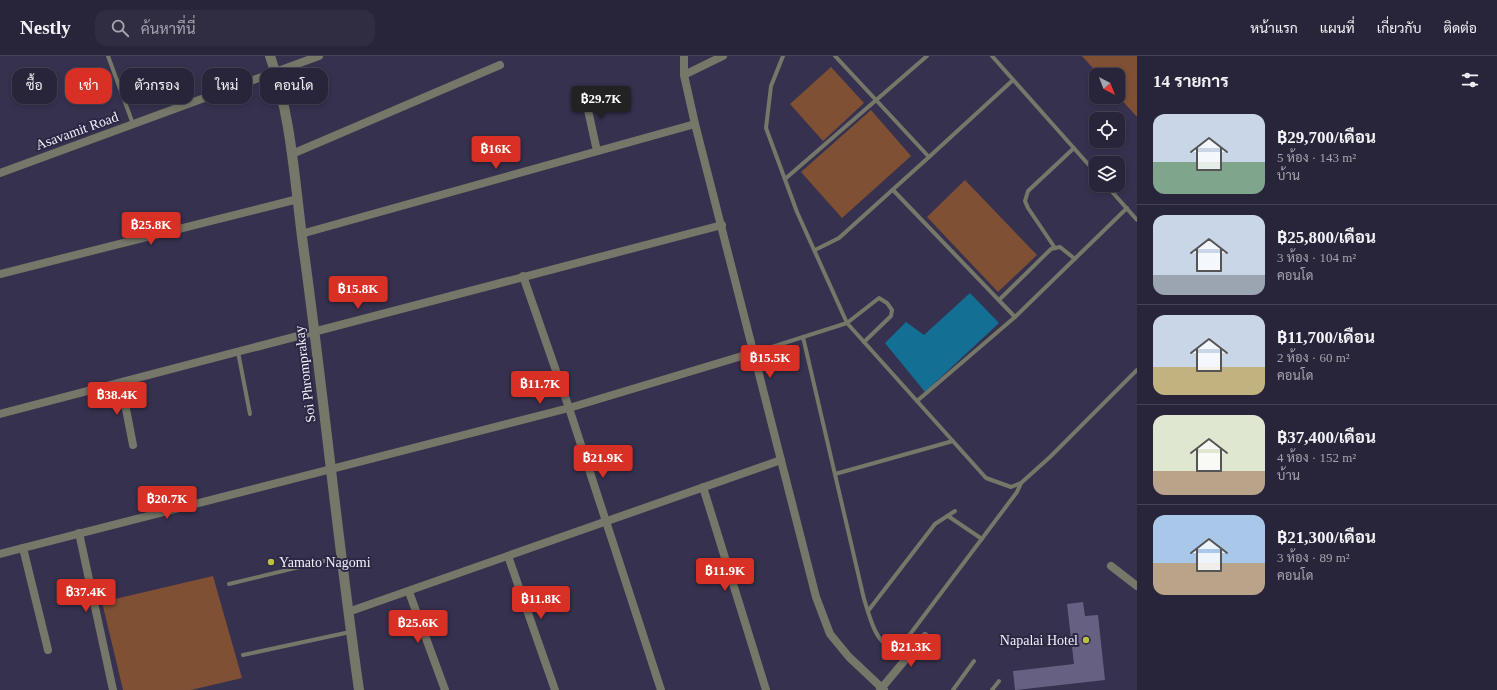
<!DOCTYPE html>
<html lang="th">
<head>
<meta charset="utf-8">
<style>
  body { margin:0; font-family:"Times New Roman",Sarabun,serif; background:#302d42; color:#f1f3f6; height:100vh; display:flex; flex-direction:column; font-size:15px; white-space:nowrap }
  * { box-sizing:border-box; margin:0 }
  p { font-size:13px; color:#a5a5af }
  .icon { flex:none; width:22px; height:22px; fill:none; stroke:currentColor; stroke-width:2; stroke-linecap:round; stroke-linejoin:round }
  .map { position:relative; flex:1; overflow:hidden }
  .side { display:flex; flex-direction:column; background:#28253a; width:360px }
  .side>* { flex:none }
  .top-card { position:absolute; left:12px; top:12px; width:380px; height:36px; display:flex; gap:8px }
  .needle { width:26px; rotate:138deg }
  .tools { position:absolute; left:1089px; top:12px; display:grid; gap:8px }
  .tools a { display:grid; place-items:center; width:36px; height:36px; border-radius:8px; background:#28253a; box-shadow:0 2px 6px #0003,0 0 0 1px #444254; font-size:20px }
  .price { position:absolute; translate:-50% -34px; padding:0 9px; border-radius:4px; background:#d93025; color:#fff; font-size:13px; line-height:26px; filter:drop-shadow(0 1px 2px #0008) }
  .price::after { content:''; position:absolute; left:50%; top:24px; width:12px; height:9px; margin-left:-6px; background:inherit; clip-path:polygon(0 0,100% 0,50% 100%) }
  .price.active { background:#222; color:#fff }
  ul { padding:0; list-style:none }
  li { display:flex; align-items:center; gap:12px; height:100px; padding:0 16px }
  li+li { border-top:1px solid #444254 }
  li span { display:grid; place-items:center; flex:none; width:112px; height:80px; border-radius:12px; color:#555 }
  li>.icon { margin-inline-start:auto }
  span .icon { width:48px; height:48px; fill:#fffc; stroke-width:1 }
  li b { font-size:17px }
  h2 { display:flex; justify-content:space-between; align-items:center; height:48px; padding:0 16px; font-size:17px }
  .chip { padding:0 14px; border-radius:12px; background:#28253a; box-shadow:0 2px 6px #0003,0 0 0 1px #444254; font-size:14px; line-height:36px }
  .chip.active { background:#d93025; color:#fff }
  header { display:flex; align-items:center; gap:24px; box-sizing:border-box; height:56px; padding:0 20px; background:#28253a; border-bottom:1px solid #444254 }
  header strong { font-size:19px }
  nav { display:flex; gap:22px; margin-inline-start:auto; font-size:14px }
  .search { width:280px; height:36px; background:#302d42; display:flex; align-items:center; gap:10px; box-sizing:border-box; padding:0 14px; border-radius:12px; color:#a5a5af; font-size:15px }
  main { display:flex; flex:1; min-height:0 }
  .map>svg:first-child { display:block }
</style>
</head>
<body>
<header>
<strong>Nestly</strong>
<div class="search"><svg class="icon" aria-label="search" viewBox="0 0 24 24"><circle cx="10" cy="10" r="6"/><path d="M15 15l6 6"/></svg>ค้นหาที่นี่</div>
<nav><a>หน้าแรก</a><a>แผนที่</a><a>เกี่ยวกับ</a><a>ติดต่อ</a></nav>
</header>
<main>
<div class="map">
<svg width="1137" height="634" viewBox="0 0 1137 634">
  <rect width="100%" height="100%" fill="#36314e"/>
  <g fill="#7f5034">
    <path d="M1082,0H1137V61L1118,40V19H1099Z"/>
    <path d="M831,11L864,47L823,85L790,48Z"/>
    <path d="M871,54L911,100L842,162L801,116Z"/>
    <path d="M965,124L1037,199L998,236L927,161Z"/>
    <path d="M213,520L242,622L191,634H123L102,546Z"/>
  </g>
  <path fill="#136f94" d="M970,237L999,267L925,336L885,287L906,266L924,279Z"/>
  <path fill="#666182" d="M1083,546L1085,560L1098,559L1105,624L1015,634L1013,615L1074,608L1067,548Z"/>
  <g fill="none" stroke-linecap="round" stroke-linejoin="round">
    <g stroke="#767768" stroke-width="4">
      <path d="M108,0L133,68"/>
      <path d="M783,0L771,30L766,72L797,156L847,267L986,422L1011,431L1021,427L1050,401L1137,314"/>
      <path d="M992,0L1096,117"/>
      <path d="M929,101L1013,24"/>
      <path d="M785,123L927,0"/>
      <path d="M1106,129L1137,164"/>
      <path d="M893,134L1015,261"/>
      <path d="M1055,192L1028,152L1025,145L1028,135L1074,92"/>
      <path d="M815,194L839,182L929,101L835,0"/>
      <path d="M999,244L1051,193L1060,191L1075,203"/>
      <path d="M803,281L864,543C872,567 880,610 911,577L1017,436L1021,427"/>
      <path d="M238,296L250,358"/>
      <path d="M753,297L847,267L879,242L887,247L892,254L891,260L864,286"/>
      <path d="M917,345L1015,261L1127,152"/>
      <path d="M835,418L953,385"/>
      <path d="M948,460L982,483"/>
      <path d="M229,528L341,501"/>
      <path d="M868,555L935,468L955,455"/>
      <path d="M243,599L350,576"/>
      <path d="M953,634L974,605"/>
      <path d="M992,634L999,625"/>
    </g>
    <g stroke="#767768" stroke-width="8">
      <path d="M684,0V19L695,68L816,541L830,578L849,601L884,634"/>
      <path d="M684,19L723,0"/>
      <path d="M584,36L597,95"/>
      <path d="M292,98L500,9"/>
      <path d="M0,117L319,0"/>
      <path d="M301,178L695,68"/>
      <path d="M0,218L298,143"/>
      <path d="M523,220L569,352L661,634"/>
      <path d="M121,327L133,389"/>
      <path d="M0,358L722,169"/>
      <path d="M703,431L766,634"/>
      <path d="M79,477L113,634"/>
      <path d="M23,492L48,594"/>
      <path d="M0,498L569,352L752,297"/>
      <path d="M508,500L555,634"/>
      <path d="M1111,510L1137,530"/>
      <path d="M409,536L445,634"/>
      <path d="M348,556L781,404"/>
      <path d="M880,634L925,580"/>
    </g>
    <path stroke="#767768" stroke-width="10" d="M270,0C292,61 295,132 304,196C324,342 338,488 359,634"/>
  </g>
  <g fill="#bbc044" stroke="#2c2743" stroke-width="1.5">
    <circle cx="271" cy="506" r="4"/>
    <circle cx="1086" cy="584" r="4"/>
  </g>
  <g text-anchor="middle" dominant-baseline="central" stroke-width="4" stroke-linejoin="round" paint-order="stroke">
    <g font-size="14" fill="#f2f1fc" stroke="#2c2743">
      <text transform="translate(77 75) rotate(-20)">Asavamit Road</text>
      <text transform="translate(305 318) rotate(-97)">Soi Phromprakay</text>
    </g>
    <g font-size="14" fill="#f2f1fc" stroke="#2c2743" text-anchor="start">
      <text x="279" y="506">Yamato Nagomi</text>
      <text x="1078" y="584" text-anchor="end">Napalai Hotel</text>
    </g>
  </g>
</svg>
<div class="tools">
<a><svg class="needle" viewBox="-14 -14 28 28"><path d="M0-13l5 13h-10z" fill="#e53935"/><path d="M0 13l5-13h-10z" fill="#a5a5af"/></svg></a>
<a><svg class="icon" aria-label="locate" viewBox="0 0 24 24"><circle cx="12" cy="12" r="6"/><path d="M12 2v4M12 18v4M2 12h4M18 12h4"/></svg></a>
<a><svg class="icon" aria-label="layers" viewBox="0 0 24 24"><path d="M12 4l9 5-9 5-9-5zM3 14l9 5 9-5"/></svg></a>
</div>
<b class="price active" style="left:601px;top:64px">฿29.7K</b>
<b class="price" style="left:496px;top:114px">฿16K</b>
<b class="price" style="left:151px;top:190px">฿25.8K</b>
<b class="price" style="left:358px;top:254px">฿15.8K</b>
<b class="price" style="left:770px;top:323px">฿15.5K</b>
<b class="price" style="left:540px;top:349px">฿11.7K</b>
<b class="price" style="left:117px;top:360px">฿38.4K</b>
<b class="price" style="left:603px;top:423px">฿21.9K</b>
<b class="price" style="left:167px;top:464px">฿20.7K</b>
<b class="price" style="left:725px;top:536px">฿11.9K</b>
<b class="price" style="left:86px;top:557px">฿37.4K</b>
<b class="price" style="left:541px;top:564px">฿11.8K</b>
<b class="price" style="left:418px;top:588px">฿25.6K</b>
<b class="price" style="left:911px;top:612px">฿21.3K</b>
<div class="top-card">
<a class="chip">ซื้อ</a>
<a class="chip active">เช่า</a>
<a class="chip">ตัวกรอง</a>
<a class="chip">ใหม่</a>
<a class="chip">คอนโด</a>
</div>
</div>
<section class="side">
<h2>14 รายการ<svg class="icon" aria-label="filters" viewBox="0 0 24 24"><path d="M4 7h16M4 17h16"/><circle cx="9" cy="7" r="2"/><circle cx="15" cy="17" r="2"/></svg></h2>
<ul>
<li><span style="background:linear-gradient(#c9d6e8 60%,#7fa58c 0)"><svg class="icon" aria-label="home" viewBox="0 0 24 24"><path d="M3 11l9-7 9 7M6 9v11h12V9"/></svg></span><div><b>฿29,700/เดือน</b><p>5 ห้อง · 143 m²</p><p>บ้าน</p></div></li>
<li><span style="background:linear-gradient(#c9d6e8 75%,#9aa5b1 0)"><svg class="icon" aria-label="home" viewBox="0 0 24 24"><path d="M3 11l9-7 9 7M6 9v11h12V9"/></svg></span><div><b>฿25,800/เดือน</b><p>3 ห้อง · 104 m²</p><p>คอนโด</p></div></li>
<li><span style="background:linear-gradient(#c9d6e8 65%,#c2b280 0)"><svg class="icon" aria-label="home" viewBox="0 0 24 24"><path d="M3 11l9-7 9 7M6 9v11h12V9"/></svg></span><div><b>฿11,700/เดือน</b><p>2 ห้อง · 60 m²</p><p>คอนโด</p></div></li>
<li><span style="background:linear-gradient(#dfe7d0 70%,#b9a48a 0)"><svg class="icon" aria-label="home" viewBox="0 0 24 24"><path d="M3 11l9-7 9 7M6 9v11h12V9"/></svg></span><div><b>฿37,400/เดือน</b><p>4 ห้อง · 152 m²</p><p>บ้าน</p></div></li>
<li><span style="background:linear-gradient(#a9c7e8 60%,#b9a48a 0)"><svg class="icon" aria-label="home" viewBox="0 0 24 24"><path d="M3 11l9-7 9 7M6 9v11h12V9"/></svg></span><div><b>฿21,300/เดือน</b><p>3 ห้อง · 89 m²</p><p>คอนโด</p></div></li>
</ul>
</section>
</main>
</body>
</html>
